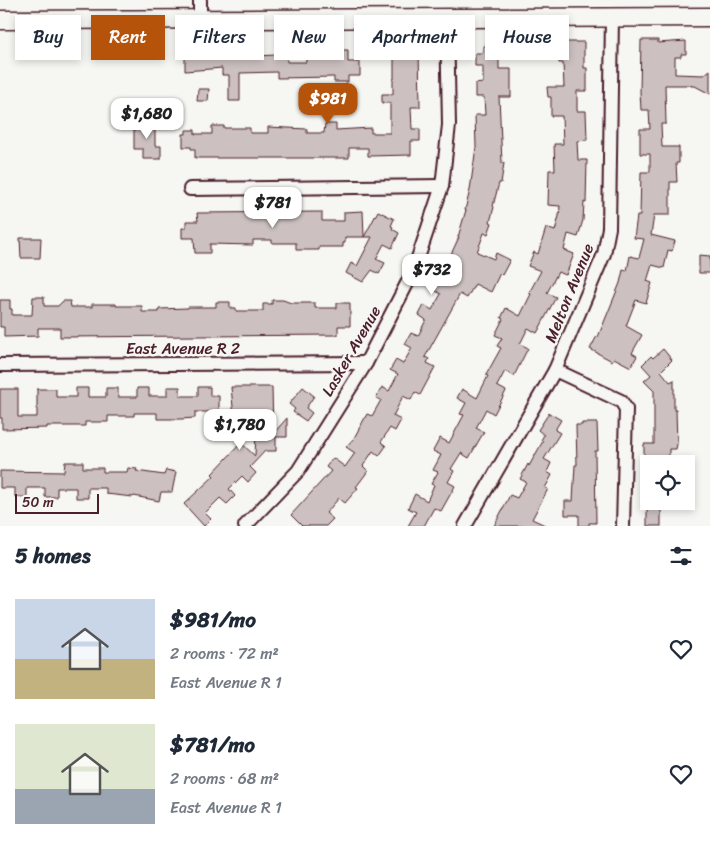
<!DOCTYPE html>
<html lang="en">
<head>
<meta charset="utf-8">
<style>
  body { margin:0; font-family:Sriracha,sans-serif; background:#f2f2f3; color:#1f2937; height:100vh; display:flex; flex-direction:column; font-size:19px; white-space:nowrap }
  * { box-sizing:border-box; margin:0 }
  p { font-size:16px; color:#747a83 }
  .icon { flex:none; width:28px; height:28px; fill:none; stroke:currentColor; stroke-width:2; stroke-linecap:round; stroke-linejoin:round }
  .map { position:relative; height:526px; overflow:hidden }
  .panel { display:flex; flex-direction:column; background:#fff; flex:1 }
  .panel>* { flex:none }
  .guide { position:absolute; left:15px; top:15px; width:680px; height:45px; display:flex; gap:10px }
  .fabs { position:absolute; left:640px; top:455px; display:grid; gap:10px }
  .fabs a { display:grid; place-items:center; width:55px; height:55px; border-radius:0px; background:#fff; box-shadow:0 2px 8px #0003; font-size:25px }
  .scale { position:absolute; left:15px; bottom:12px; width:84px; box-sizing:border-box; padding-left:5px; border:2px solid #4a1f2b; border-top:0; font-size:14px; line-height:18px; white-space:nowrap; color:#4a1f2b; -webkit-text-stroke:4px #f6f6f2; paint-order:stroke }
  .price { position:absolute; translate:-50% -42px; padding:0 11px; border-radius:10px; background:#fff; color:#222; font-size:16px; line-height:32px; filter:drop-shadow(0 1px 2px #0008) }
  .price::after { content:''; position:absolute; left:50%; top:30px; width:15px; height:11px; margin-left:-8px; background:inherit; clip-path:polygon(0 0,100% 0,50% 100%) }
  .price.selected { background:#b45309; color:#fff }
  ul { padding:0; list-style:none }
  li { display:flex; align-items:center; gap:15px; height:125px; padding:0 15px }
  li span { display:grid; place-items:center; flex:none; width:140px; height:100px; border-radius:0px; color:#555 }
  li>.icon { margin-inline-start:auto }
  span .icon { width:60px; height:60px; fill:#fffc; stroke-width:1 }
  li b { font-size:21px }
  h2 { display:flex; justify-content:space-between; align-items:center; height:60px; padding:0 15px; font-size:21px }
  .pill { padding:0 18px; border-radius:0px; background:#fff; box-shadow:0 2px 8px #0003; font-size:18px; line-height:45px }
  .pill.selected { background:#b45309; color:#fff }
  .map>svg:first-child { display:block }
</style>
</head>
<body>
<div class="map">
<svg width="710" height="526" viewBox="0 0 710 526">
  <rect width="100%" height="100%" fill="#f6f6f2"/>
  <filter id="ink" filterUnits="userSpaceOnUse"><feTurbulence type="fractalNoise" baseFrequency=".02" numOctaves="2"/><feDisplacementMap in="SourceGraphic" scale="10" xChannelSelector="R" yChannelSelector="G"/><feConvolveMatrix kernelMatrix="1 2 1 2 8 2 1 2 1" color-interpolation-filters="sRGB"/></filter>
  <g filter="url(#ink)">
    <g fill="#ccc1c0" stroke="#4a1f2b">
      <path d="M388,29H401V40H411V51H419L420,107H411L412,129H420V141H411V155L368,156V148H349V158H195V149H191V147H183V134H186V130H195V134H212V126H224V128H250V133H268V127L307,129V133H324L325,124H336V130L371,128V133H390V103H382V94H393V79H394V60L393,52H388Z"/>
      <path d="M505,38V52H499V69H511V97H499L502,163H504L501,183H499L493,206L494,207L490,222L492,223L488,234L484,233L477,252L494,259L496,253L510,260L502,275L500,273L491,292L475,284L467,298L460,294L425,357L429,359L427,363L435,367L420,395L415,392L411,400L403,396L393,416L401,420L395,431L390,428L381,442L386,446L379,456L373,451L363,466L368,471L356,487L358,488L345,503L339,498L326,513L333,519L326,526H302L291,515L331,471L326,467L333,458L345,467L355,453L346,447L354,438L367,414L372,416L381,400L376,398L382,387L389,391L398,374L390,370L396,360L403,364L412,348L405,344L411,333L418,336L426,320L419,315L424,305L432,310L441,294L433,289L439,278L447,283L455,267L447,263L459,237H458L466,210H465L470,190L476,147L475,115H485L484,97H475V84L483,83V66H475V53H483V46H486V39Z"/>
      <path d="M641,40H658V43L686,41V54H681V57H675V74L704,75L710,70V94L695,86H691V85H665L666,124H661L662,147H679V163H676L677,182H670V215H654L651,235L675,241L672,251L668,250L664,268L652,265L647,281L652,283L646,303L636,300L626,326L642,335L632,353L637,356L631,367L614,358L612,361L590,349L597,336L598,337L620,283L623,270L627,271L630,256L639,258L644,239L634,238L637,216H640L641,172H650V154H640V129H650L649,110H641L640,92Z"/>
      <path d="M558,42H584V68H587V91H577V111H586L587,140L577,141L578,160H587L586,203L584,202L583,220L578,237L568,234L564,250L574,254L566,275L558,272L547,293L556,297L537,333L528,328L520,344L528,348L514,376L505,371L497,386L506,391L494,414L486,409L476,428L484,432L478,442L469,458L461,453L451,469L454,471L448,482L455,486L441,511L434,508L424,526H408L416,512L408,508L415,494L427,501L434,485L431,484L438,472L433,470L441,455L433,451L440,438L449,443L464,415L460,414L466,403L457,398L462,389L477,398L488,376L486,375L501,348L497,346L502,338L495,335L503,319L501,318L506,308L520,316L531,294L529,293L541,271L528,266L534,252L538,254L546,228L555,231L559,216L560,206L548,205L549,170H555L554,144H563L562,116H551V97H548L547,87H564L563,63H559V58L537,57V45H558Z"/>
      <path d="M256,50V56L276,55V50H287V62H306V58H312V55H319V50H348V62H360V76H348V82H334V77L277,78V72L240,73V101H229V75H222V68L185,71V51Z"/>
      <path d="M198,89H209L208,101H197Z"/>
      <path d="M150,119L155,124V146H161V159H143V149H134V122H148Z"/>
      <path d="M363,211L364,237H345V243H343V247H319V250H296V243H272V240H253V245L210,244V253H195L194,238H182V228H186V221H198L197,213L322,212V221H344V212Z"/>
      <path d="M378,211L394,219L391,226L393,227L392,229L399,233L392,248L384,244L376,259L385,263L379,274L372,270L363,282L346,273L351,263L357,266L372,237H364Z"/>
      <path d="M20,238H41L40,258H21Z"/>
      <path d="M699,255L710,256V273H699Z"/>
      <path d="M33,297H44V306H58L63,301H70L71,307H92V304H116V306H142V312H159V309L188,308V307H216V302H230V308H236V311H263V304H272V300H283L291,303H315V308H337V303H350V326H338V335L60,337V328H38V336L4,337V327H0V300H10V309H12V315H32Z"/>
      <path d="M663,349L672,360L661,371L670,382L674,380V410H676L677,444L676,449H669V464H646V457H644V444H654V391L644,381L651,375L642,365L651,356L653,358Z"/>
      <path d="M167,387H180V396H198V387H210V396H219V412H195V418L181,419H157V413H134V416H108V422H85V426H47V428L2,429V418H0V389H18V417H37V389H56V397H76V388H88V397H106V388H118V397H137V388H149V396H167Z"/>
      <path d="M231,387H272L273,434L287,418V437H276V451H265L250,467L256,473L248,482L242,476L229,489L235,496L227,504L220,498L205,513L211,519L204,526L184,504L214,476L212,474L241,443L255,456L256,433L261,432V417H234Z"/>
      <path d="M303,387L314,396L306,408L312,413L306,421L293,412L295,409L289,404Z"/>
      <path d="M549,413L561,420L555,430L560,433L544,459L551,463L547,472L552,475L545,488L548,489L532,519L547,526H494L510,495L517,498L526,482L520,479L528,464L529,466L543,441L541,440L544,435L538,430Z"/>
      <path d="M582,423H597L598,451H595L596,523H589V526H579V515H565V501H573L575,465H577L576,425H582Z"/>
      <path d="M65,462H83V468H103V472H127L128,468L137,469L136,471L164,475L166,470L176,472L172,492H161L159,501L134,496L133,497L106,494V488H88V498H76V488H57V497H45V488H27V497H15V488H0V471L64,472Z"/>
      <rect x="647" y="501" width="14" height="25"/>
    </g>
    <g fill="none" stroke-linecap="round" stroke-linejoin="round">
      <g stroke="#4a1f2b" stroke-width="16">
        <g id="minor">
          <path d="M200,0V20"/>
          <path d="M190,189L442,186"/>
          <path d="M0,365L366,363"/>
          <path d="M555,370L621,401L626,409L623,526"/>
          <path d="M245,526L298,471L366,363L414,270L442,186L449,125L447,19"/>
          <path d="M465,526L555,370L604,254L609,228L612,17"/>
        </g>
      </g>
      <g stroke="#4a1f2b" stroke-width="21">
        <path id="secondary" d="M0,20L710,17"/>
      </g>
      <use href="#minor" stroke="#f6f6f2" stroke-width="12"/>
      <use href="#secondary" stroke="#f6f6f2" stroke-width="18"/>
    </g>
  </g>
  <g text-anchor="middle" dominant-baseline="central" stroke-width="5" stroke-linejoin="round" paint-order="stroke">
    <g font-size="16" fill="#4a1f2b" stroke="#f6f6f2">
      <text transform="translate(569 293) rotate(-68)">Melton Avenue</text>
      <text x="183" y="348">East Avenue R 2</text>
      <text transform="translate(351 351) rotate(-60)">Lasker Avenue</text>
    </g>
  </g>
</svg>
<div class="fabs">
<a><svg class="icon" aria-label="locate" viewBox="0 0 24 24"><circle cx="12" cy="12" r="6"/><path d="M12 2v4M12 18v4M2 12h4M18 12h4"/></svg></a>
</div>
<div class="scale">50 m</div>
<b class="price selected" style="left:328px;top:125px">$981</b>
<b class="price" style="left:147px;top:140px">$1,680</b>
<b class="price" style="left:273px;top:229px">$781</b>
<b class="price" style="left:432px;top:296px">$732</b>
<b class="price" style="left:240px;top:451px">$1,780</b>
<div class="guide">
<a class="pill">Buy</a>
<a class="pill selected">Rent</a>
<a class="pill">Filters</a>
<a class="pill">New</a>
<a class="pill">Apartment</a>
<a class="pill">House</a>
</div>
</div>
<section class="panel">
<h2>5 homes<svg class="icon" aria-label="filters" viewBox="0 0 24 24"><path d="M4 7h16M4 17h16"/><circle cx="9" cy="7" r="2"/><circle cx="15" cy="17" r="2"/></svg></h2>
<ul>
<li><span style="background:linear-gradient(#c9d6e8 60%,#c2b280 0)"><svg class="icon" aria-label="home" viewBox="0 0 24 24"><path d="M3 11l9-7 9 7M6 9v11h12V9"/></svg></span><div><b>$981/mo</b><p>2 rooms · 72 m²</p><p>East Avenue R 1</p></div><svg class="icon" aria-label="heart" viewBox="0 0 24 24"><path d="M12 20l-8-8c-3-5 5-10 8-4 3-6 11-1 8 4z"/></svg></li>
<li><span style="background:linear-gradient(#dfe7d0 65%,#9aa5b1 0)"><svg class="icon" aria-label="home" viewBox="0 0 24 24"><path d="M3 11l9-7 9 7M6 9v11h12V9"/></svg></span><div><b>$781/mo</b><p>2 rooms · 68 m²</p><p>East Avenue R 1</p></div><svg class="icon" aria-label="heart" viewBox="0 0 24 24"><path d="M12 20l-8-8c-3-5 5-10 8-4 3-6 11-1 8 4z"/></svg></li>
</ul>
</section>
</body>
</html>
